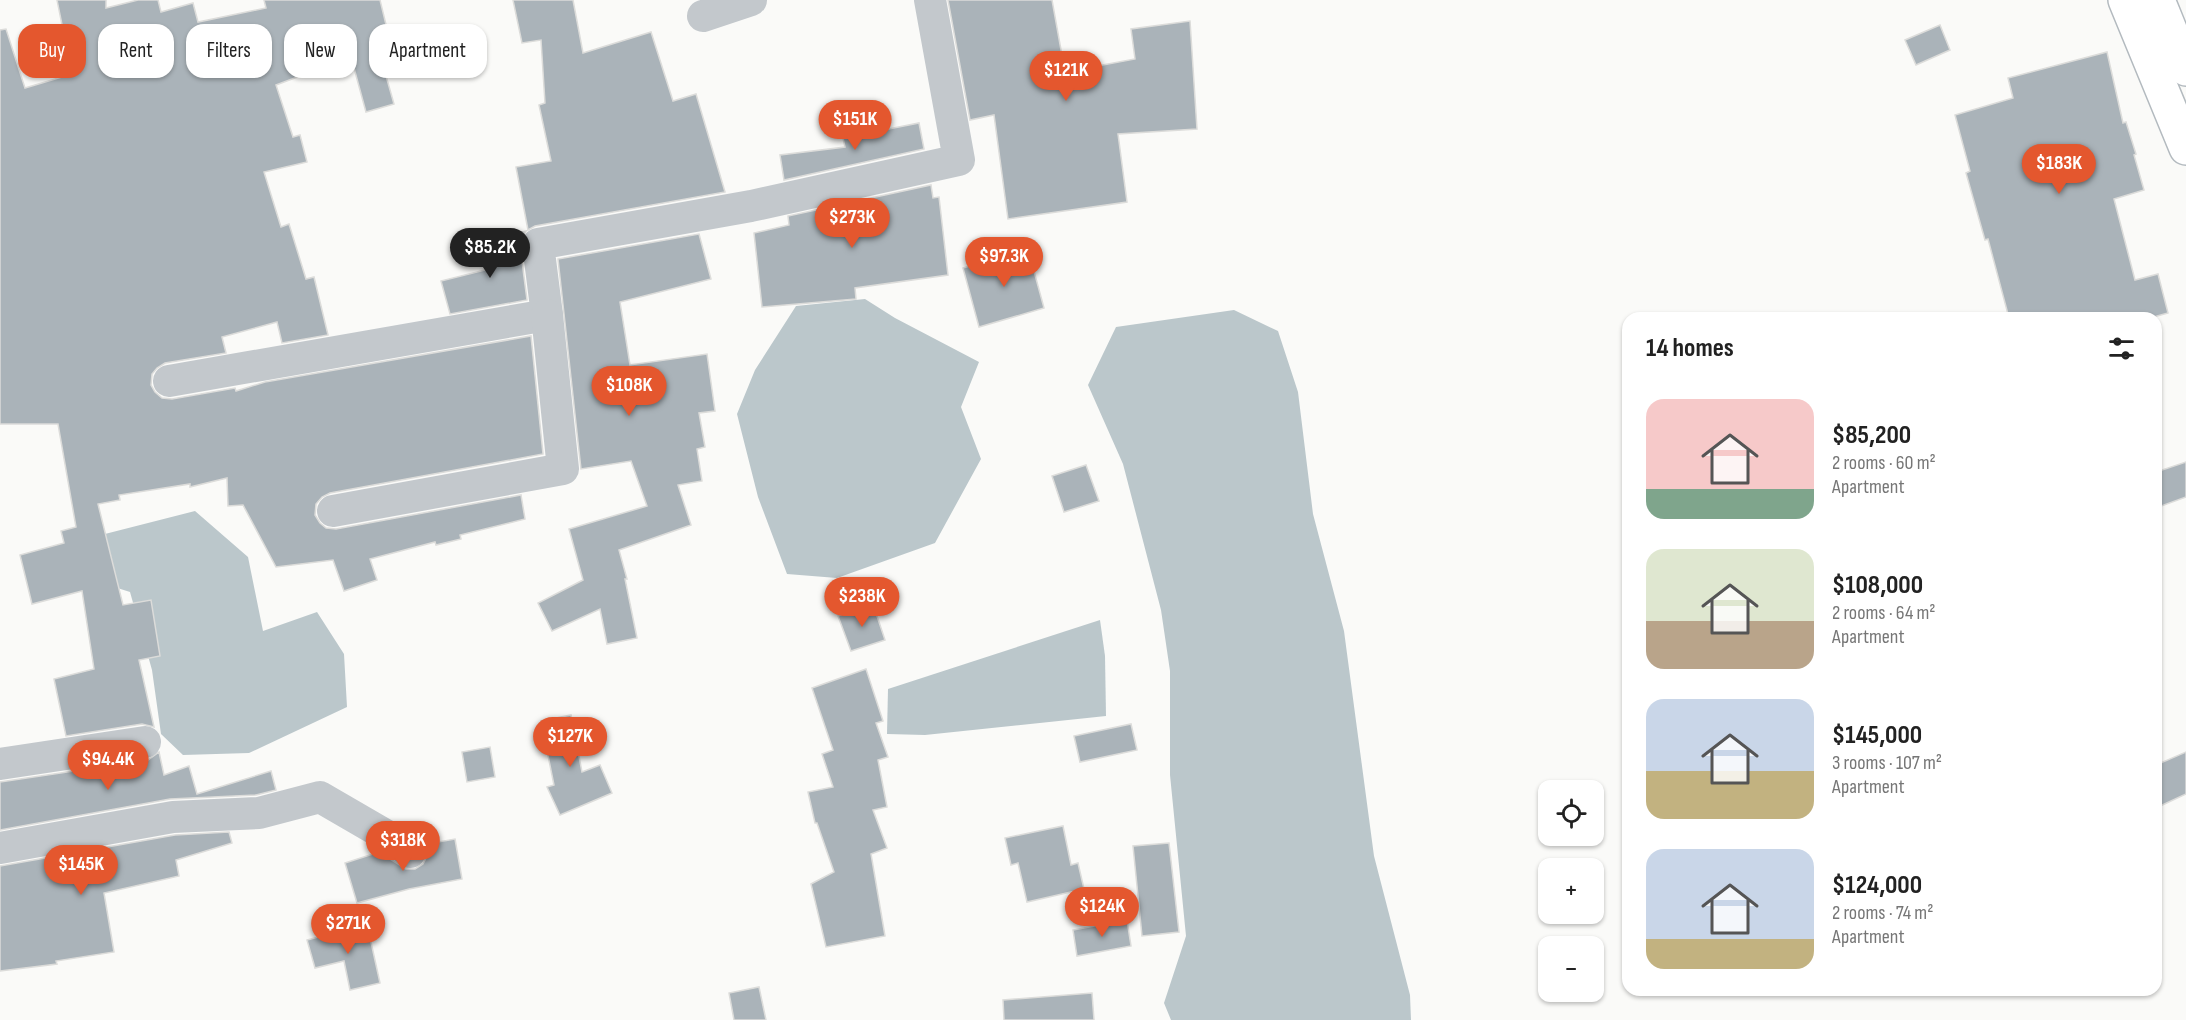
<!DOCTYPE html>
<html lang="en">
<head>
<meta charset="utf-8">
<style>
  body { margin:0; font-family:"Sofia Sans Condensed",sans-serif; background:#f2f2f2; color:#222; height:100vh; display:flex; flex-direction:column; font-size:22px; white-space:nowrap }
  * { box-sizing:border-box; margin:0 }
  p { font-size:20px; color:#767676 }
  .icon { flex:none; width:33px; height:33px; fill:none; stroke:currentColor; stroke-width:2; stroke-linecap:round; stroke-linejoin:round }
  .map { position:relative; flex:1; overflow:hidden }
  .side { position:absolute; left:1622px; top:312px; width:540px; height:684px; display:flex; flex-direction:column; background:#fff; border-radius:18px; box-shadow:0 2px 4px #0004 }
  .side>* { flex:none }
  .banner { position:absolute; left:18px; top:24px; width:570px; height:54px; display:flex; gap:12px }
  .controls { position:absolute; left:1538px; top:780px; display:grid; gap:12px }
  .controls a { display:grid; place-items:center; width:66px; height:66px; border-radius:12px; background:#fff; box-shadow:0 2px 4px #0004; font-size:30px }
  .price { position:absolute; translate:-50% -51px; padding:0 14px; border-radius:21px; background:#e4572e; color:#fff; font-size:20px; line-height:39px; filter:drop-shadow(0 2px 3px #0008) }
  .price::after { content:''; position:absolute; left:50%; top:36px; width:18px; height:14px; margin-left:-9px; background:inherit; clip-path:polygon(0 0,100% 0,50% 100%) }
  .price.on { background:#222; color:#fff }
  ul { padding:0; list-style:none }
  li { display:flex; align-items:center; gap:18px; height:150px; padding:0 24px }
  li span { display:grid; place-items:center; flex:none; width:168px; height:120px; border-radius:18px; color:#555 }
  li>.icon { margin-inline-start:auto }
  span .icon { width:72px; height:72px; fill:#fffc; stroke-width:1 }
  li b { font-size:26px }
  h2 { display:flex; justify-content:space-between; align-items:center; height:72px; padding:0 24px; font-size:26px }
  .pill { padding:0 21px; border-radius:18px; background:#fff; box-shadow:0 2px 4px #0004; font-size:21px; line-height:54px }
  .pill.on { background:#e4572e; color:#fff }
  .map>svg:first-child { display:block }
</style>
</head>
<body>
<div class="map">
<svg width="2186" height="1020" viewBox="0 0 2186 1020">
  <rect width="100%" height="100%" fill="#fafaf8"/>
  <g fill="#bbc7cb">
    <path d="M865,299L895,318L979,362L961,407L981,459L935,543L837,578L787,574L758,497L737,414L755,370L796,306Z"/>
    <path d="M1234,310L1278,331L1298,392L1313,514L1344,631L1374,856L1410,995L1411,1020H1171L1164,1003L1186,936L1170,775V671L1161,610L1123,464L1088,385L1116,327Z"/>
    <path d="M195,511L248,557L263,631L317,612L344,654L347,707L249,753L183,755L161,734L152,670L130,592L108,585L101,535Z"/>
    <path d="M1100,620L1105,656L1106,716L925,735L887,734L888,689Z"/>
  </g>
  <g fill="#aab3b9" stroke="#dcdcda" stroke-width="1.5">
    <path d="M57,0H106V8L138,0H158L161,12L193,3L198,22L266,8L264,0H380L390,41L377,44L394,104L366,112L351,57L276,85L293,137L300,135L307,162L264,172L281,227L289,224L306,279L314,277L328,335L282,343L277,322L222,337L226,353L165,363L157,368L152,374L151,385L155,392L162,398L172,399L235,388L236,391L265,382L531,336L543,454L330,493L322,497L316,504L315,515L320,523L326,528L336,529L521,495L525,519L460,535L461,539L436,545L435,542L370,559L377,580L344,591L333,560L276,567L243,505L228,506L227,478L190,487V484L119,495L120,500L98,504L123,605L151,600L160,656L139,660L154,727L142,724L66,736L54,679L94,669L82,591L32,604L20,555L64,543L61,531L76,527L58,424H0V30L6,29L25,88L72,74Z"/>
    <path d="M513,0H573L583,53L651,32L673,101L696,94L725,192L535,226L528,230L516,167L551,161L539,105L545,103L541,40L522,43Z"/>
    <path d="M948,0H1052L1065,72L1135,59L1131,29L1190,21L1197,129L1118,134L1127,202L1008,219L994,115L970,120Z"/>
    <path d="M1940,25L1950,50L1916,65L1905,40Z"/>
    <path d="M2107,52L2123,123L2126,122L2136,154L2134,155L2144,190L2114,199L2135,280L2158,274L2168,313L2150,318H2009L1988,239L1985,240L1966,173L1970,171L1955,115L2013,98L2008,78Z"/>
    <path d="M919,123L924,149L784,180L780,155L845,147L843,138Z"/>
    <path d="M931,185L933,198L939,197L948,275L855,288L856,299L762,307L754,233L789,225L788,216Z"/>
    <path d="M526,231L521,238L520,246L527,300L450,314L441,281L493,268L486,241Z"/>
    <path d="M699,234L711,279L620,302L630,365L707,354L715,411L699,413L705,447L697,449L702,481L678,485L691,525L619,550L627,579H625L637,638L607,644L600,609L552,631L538,603L583,580L569,529L647,506L631,461L581,469L558,259Z"/>
    <path d="M1028,249L1044,308L979,327L963,268Z"/>
    <path d="M2186,462V497L2156,508V472Z"/>
    <path d="M1086,465L1099,501L1064,512L1052,476Z"/>
    <path d="M873,604L885,640L851,651L838,616Z"/>
    <path d="M866,669L883,721L876,723L888,757L878,760L887,807L873,810L887,848L871,854L885,936L826,947L811,884L834,872L817,823H815L808,792L833,787L822,754L833,750L812,688Z"/>
    <path d="M571,715L582,772L600,765L612,793L560,815L547,787L554,785L541,721Z"/>
    <path d="M1131,724L1137,750L1080,762L1074,736Z"/>
    <path d="M490,747L495,777L467,782L462,752Z"/>
    <path d="M159,752L164,775L189,766L197,794L271,771L276,790L256,795L170,799L0,830V782L148,760Z"/>
    <path d="M2186,752V794L2156,808V765Z"/>
    <path d="M1063,826L1071,865L1078,863L1084,889L1027,902L1018,863L1011,865L1005,838Z"/>
    <path d="M229,832L232,843L176,860L179,876L104,893L114,952L56,961L57,964L0,971V866L175,835Z"/>
    <path d="M455,839L462,879L409,889L357,903L345,863L379,852L406,869H415L423,864L427,856L426,844Z"/>
    <path d="M1169,843L1179,932L1142,936L1133,846Z"/>
    <path d="M1127,920L1131,946L1077,956L1073,930Z"/>
    <path d="M367,924L380,983L350,990L344,961L315,968L307,940Z"/>
    <path d="M759,987L766,1020H734L729,993Z"/>
    <path d="M1092,993L1094,1020H1004L1003,1000Z"/>
  </g>
  <g fill="none" stroke-linecap="round" stroke-linejoin="round">
    <g stroke="#b3babf" stroke-width="36">
      <g id="secondary">
        <path d="M2125,0L2186,148"/>
        <path d="M2158,0L2186,69"/>
      </g>
    </g>
    <g stroke="#c3c8cc" stroke-width="32">
      <path d="M703,16L751,0"/>
      <path d="M169,381L547,315L538,244L751,206L959,160L930,0"/>
      <path d="M333,511L563,469L547,315"/>
      <path d="M0,764L145,742"/>
      <path d="M0,848L173,817L259,813L320,797L401,844L410,852"/>
    </g>
    <use href="#secondary" stroke="#fff" stroke-width="33"/>
  </g>
</svg>
<div class="controls">
<a><svg class="icon" aria-label="locate" viewBox="0 0 24 24"><circle cx="12" cy="12" r="6"/><path d="M12 2v4M12 18v4M2 12h4M18 12h4"/></svg></a>
<a>+</a>
<a>−</a>
</div>
<b class="price" style="left:1066px;top:102px">$121K</b>
<b class="price" style="left:855px;top:151px">$151K</b>
<b class="price" style="left:2059px;top:195px">$183K</b>
<b class="price" style="left:852px;top:249px">$273K</b>
<b class="price on" style="left:490px;top:279px">$85.2K</b>
<b class="price" style="left:1004px;top:288px">$97.3K</b>
<b class="price" style="left:629px;top:417px">$108K</b>
<b class="price" style="left:862px;top:628px">$238K</b>
<b class="price" style="left:570px;top:768px">$127K</b>
<b class="price" style="left:108px;top:791px">$94.4K</b>
<b class="price" style="left:403px;top:872px">$318K</b>
<b class="price" style="left:81px;top:896px">$145K</b>
<b class="price" style="left:1102px;top:938px">$124K</b>
<b class="price" style="left:348px;top:955px">$271K</b>
<div class="banner">
<a class="pill on">Buy</a>
<a class="pill">Rent</a>
<a class="pill">Filters</a>
<a class="pill">New</a>
<a class="pill">Apartment</a>
</div>
<section class="side">
<h2>14 homes<svg class="icon" aria-label="filters" viewBox="0 0 24 24"><path d="M4 7h16M4 17h16"/><circle cx="9" cy="7" r="2"/><circle cx="15" cy="17" r="2"/></svg></h2>
<ul>
<li><span style="background:linear-gradient(#f6c9c9 75%,#7fa58c 0)"><svg class="icon" aria-label="home" viewBox="0 0 24 24"><path d="M3 11l9-7 9 7M6 9v11h12V9"/></svg></span><div><b>$85,200</b><p>2 rooms · 60 m²</p><p>Apartment</p></div></li>
<li><span style="background:linear-gradient(#dfe7d0 60%,#b9a48a 0)"><svg class="icon" aria-label="home" viewBox="0 0 24 24"><path d="M3 11l9-7 9 7M6 9v11h12V9"/></svg></span><div><b>$108,000</b><p>2 rooms · 64 m²</p><p>Apartment</p></div></li>
<li><span style="background:linear-gradient(#c9d6e8 60%,#c2b280 0)"><svg class="icon" aria-label="home" viewBox="0 0 24 24"><path d="M3 11l9-7 9 7M6 9v11h12V9"/></svg></span><div><b>$145,000</b><p>3 rooms · 107 m²</p><p>Apartment</p></div></li>
<li><span style="background:linear-gradient(#c9d6e8 75%,#c2b280 0)"><svg class="icon" aria-label="home" viewBox="0 0 24 24"><path d="M3 11l9-7 9 7M6 9v11h12V9"/></svg></span><div><b>$124,000</b><p>2 rooms · 74 m²</p><p>Apartment</p></div></li>
</ul>
</section>
</div>
</body>
</html>
